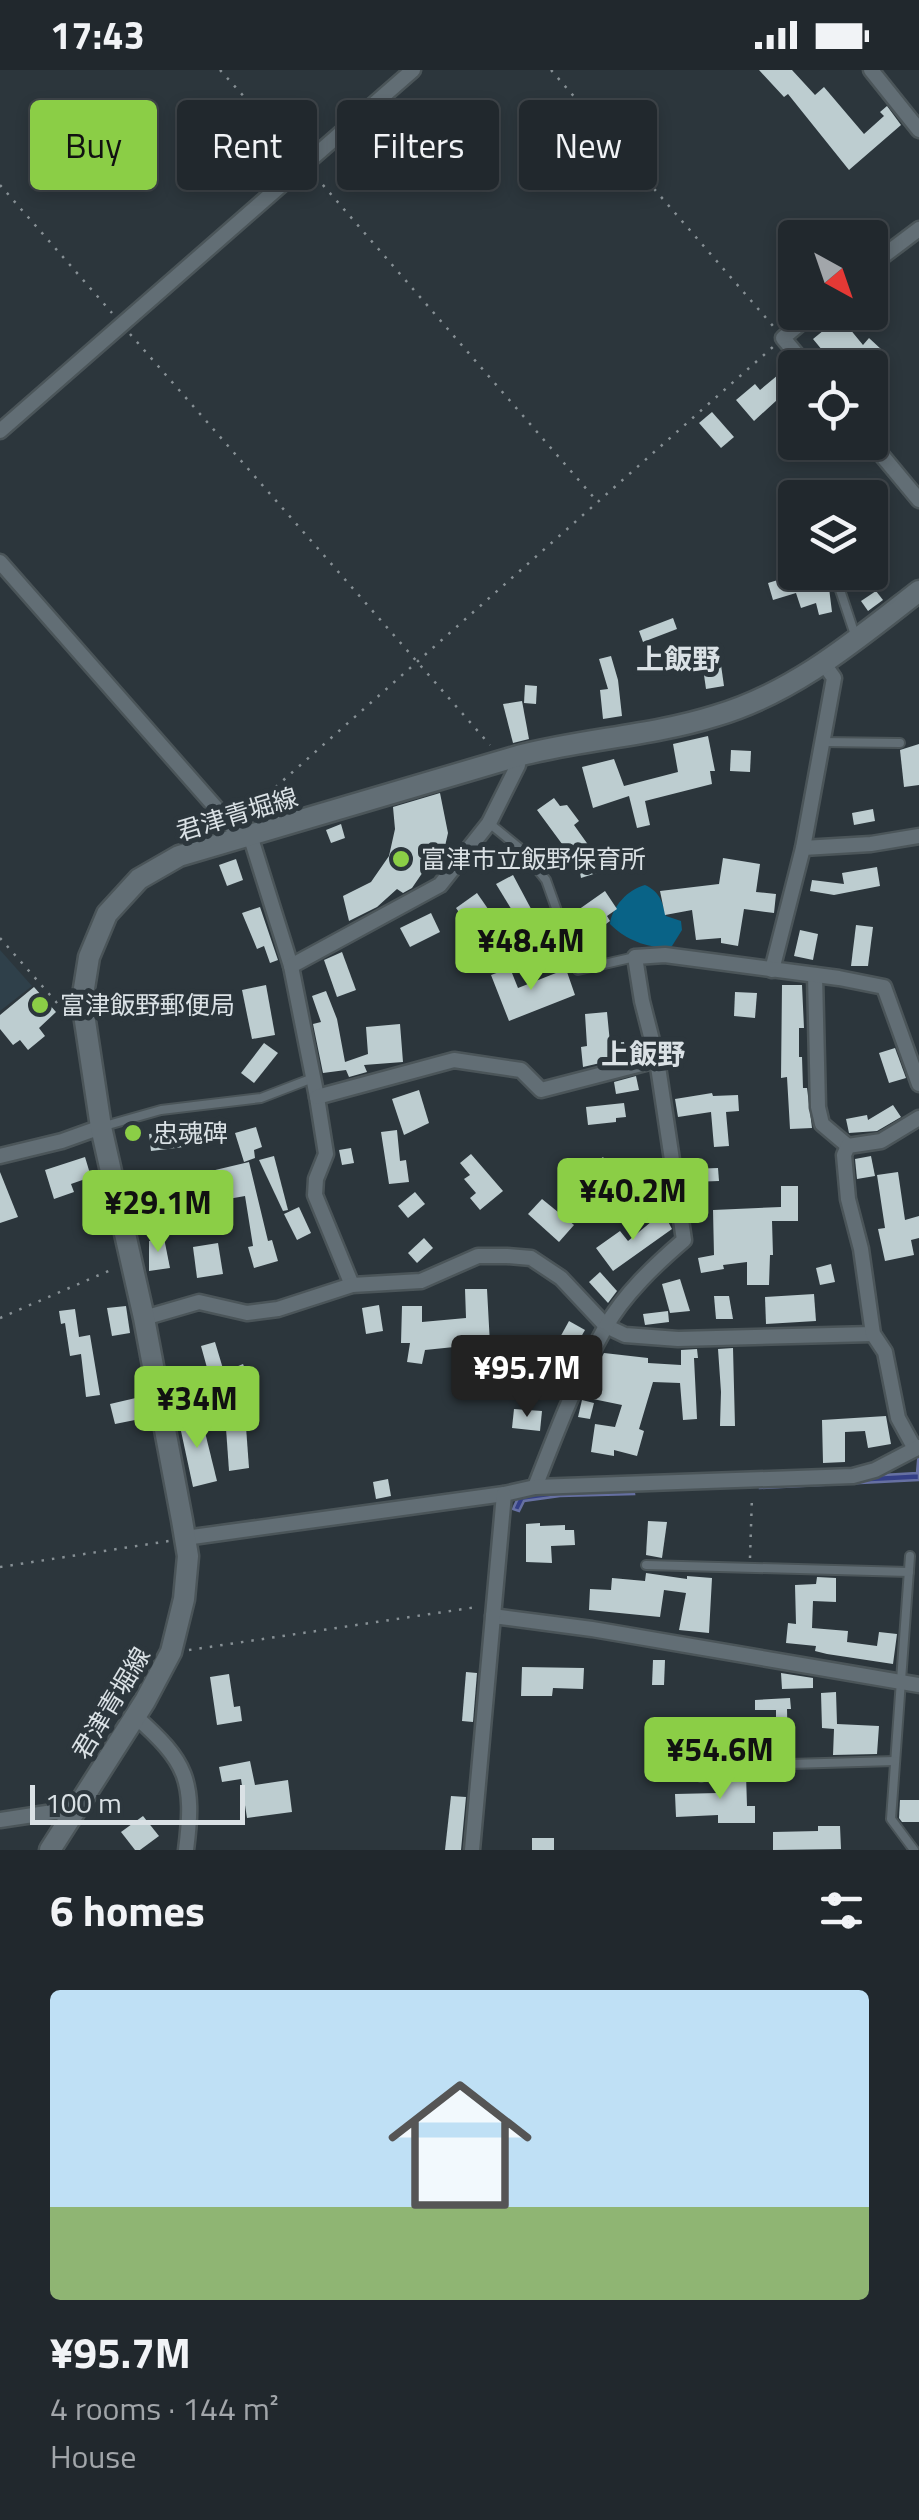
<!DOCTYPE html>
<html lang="en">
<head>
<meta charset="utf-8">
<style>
  body { margin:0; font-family:"Titillium Web","Noto Sans JP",sans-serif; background:#293035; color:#f1f3f6; height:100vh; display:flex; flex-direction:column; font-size:38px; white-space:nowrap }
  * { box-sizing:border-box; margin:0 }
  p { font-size:32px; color:#a2a6aa }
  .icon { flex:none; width:55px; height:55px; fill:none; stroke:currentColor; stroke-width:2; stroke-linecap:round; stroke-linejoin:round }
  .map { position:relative; height:1780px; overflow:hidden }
  .panel { display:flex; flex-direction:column; background:#21282d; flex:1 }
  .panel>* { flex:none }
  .top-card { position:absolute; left:30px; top:30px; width:860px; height:90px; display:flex; gap:20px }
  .needle { width:65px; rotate:140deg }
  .tools { position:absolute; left:778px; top:150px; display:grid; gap:20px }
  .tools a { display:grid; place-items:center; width:110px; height:110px; border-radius:10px; background:#21282d; box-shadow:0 5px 15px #0003,0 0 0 2px #3e4449; font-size:50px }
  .scale { position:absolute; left:30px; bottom:25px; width:215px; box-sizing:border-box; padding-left:10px; border:5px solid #dae1e5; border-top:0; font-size:28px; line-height:35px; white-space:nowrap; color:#dae1e5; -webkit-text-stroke:8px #2c363c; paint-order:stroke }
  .price { position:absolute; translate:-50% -85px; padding:0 22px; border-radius:10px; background:#8bce46; color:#111; font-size:32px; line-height:65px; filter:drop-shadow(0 2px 5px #0008) }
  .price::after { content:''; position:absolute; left:50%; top:60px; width:30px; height:22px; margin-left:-15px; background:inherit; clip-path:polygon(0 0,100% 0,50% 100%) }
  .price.on { background:#222; color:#fff }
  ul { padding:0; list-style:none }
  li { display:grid; align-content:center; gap:20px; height:530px; padding:0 50px }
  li+li { border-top:2px solid #3e4449 }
  li span { display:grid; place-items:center; height:310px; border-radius:10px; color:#555 }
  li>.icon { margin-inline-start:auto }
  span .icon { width:180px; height:180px; fill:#fffc; stroke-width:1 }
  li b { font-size:42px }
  h2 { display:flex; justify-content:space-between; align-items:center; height:120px; padding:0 50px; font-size:42px }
  .chip { padding:0 35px; border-radius:10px; background:#21282d; box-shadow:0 5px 15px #0003,0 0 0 2px #3e4449; font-size:35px; line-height:90px }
  .chip.on { background:#8bce46; color:#111 }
  .status { display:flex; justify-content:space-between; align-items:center; height:70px; padding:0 50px; background:#21282d; direction:ltr }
  .status svg { height:28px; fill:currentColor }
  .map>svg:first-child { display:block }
</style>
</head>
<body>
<div class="status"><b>17:43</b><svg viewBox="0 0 49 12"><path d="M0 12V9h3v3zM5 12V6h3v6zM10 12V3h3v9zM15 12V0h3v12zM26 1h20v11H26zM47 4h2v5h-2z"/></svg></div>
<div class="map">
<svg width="919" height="1780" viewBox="0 0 919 1780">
  <rect width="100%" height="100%" fill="#2c363c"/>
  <path fill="#2f404a" d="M0,880L32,916L0,941Z"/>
  <path fill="#096387" d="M645,815C660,822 662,831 666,846L681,851L682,860L672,876C652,881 624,869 610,854C612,837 628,819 645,815Z"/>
  <g fill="#343f86" stroke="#6670a2" stroke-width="2.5">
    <path d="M919,1380V1410L760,1418V1412L917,1403Z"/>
    <path d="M633,1418L634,1424L560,1426L524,1431L519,1441L513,1439L519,1426L557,1421Z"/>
  </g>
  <g fill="#bdcdd0">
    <path d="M759,0H792L815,25L824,17L864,64L884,46L880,42L887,36L901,55L849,100L788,24L784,27Z"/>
    <path d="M840,247L863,275L869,268L882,280L866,298H837L813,269Z"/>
    <path d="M778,305L789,319L754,351L736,330L755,314L760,320Z"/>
    <path d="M712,342L734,367L721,378L699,353Z"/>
    <path d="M795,446V474L781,461Z"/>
    <path d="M790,502H827L832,542L819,545L816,533L801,538L796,523L773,530L768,513L791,506Z"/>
    <path d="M876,521L883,530L868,541L861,531Z"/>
    <path d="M673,548L677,559L643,572L639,561Z"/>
    <path d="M611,586L618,610L622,646L603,649L600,620L608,619L599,589Z"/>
    <path d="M720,588L724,616L706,619L702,591Z"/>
    <path d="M525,615L537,616L536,634L524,633Z"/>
    <path d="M522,631L529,669L513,673L503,634Z"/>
    <path d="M708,666L715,701H710L712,714L645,731L650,755L637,758L629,726L593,738L582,697L614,689L624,716L678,702L673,674Z"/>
    <path d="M919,674V715L904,717L900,680Z"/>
    <path d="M731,680L751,681L750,702L730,701Z"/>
    <path d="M440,723L448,763L440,798L436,803L425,799L412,818L403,823L397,819L377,837L349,851L343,826L371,812L389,786L395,759L393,737Z"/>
    <path d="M554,728L560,736L567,735L579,751L574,755L594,783L602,780L609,799L581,808L579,797L537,740Z"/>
    <path d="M873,739L875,751L854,755L852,743Z"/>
    <path d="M341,754L345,768L331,773L326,760Z"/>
    <path d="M723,788L760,794L756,822L776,824L774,843L744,839L738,876L721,873V868L696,870L692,840L665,845L660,821L719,814Z"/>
    <path d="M236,789L243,810L227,816L219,795Z"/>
    <path d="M877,797L880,816L834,825L810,821L812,810L844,814L842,803Z"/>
    <path d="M513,805L545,865L532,873L496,814Z"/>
    <path d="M605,821L617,839L607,846L610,851L598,860L605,883L583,891L577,875L586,872L568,847Z"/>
    <path d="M477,823L495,849L474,864L456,838Z"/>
    <path d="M260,837L278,890L270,893L264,876L257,879L242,843Z"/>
    <path d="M431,843L440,862L410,877L400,858Z"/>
    <path d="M856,855L873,857L868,896H851Z"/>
    <path d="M800,860L818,864L813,890L794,886Z"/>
    <path d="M342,882L356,920L337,927L324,890Z"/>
    <path d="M510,898L518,918L566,899L575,925L509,951L491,905Z"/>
    <path d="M266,915L275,965L252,969L242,920Z"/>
    <path d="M782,915H802L804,958H799V987H802L803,1018H807L812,1058L790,1059L787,1007L781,1008Z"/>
    <path d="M34,917L56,942L39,958L45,966L28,980L20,970L13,975L0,959V945Z"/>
    <path d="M326,921L337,949L345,992L368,984L366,957L400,954L403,992L364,995L367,1002L349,1007L346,1000L323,1003L313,954L321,952L312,926Z"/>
    <path d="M735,922L757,923L755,948L734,946Z"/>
    <path d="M607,942L610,973L624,972L626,987L583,997L581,977L587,976L585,944Z"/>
    <path d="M264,973L278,983L254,1013L241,1003Z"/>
    <path d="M895,978L906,1008L889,1013L879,983Z"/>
    <path d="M636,1006L639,1020L616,1024L614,1012Z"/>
    <path d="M419,1020L429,1053L404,1065L392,1029Z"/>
    <path d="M712,1023L713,1026L738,1025L739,1041L726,1042L729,1076L714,1077L711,1042L678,1047L675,1029Z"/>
    <path d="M624,1033L626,1047L616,1048V1052L588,1055L586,1037Z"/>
    <path d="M893,1035L901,1047L877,1061L849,1063L846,1049L867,1045L868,1050Z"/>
    <path d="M256,1057L262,1077L254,1080L255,1088L244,1092L235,1063Z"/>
    <path d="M182,1060L184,1077L151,1081L149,1064Z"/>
    <path d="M397,1060L400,1091L406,1090L409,1112L389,1114L381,1062Z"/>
    <path d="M351,1078L354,1093L342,1095L339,1080Z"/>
    <path d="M471,1084L503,1121L480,1140L470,1128L476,1123L464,1109L470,1105L460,1093Z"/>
    <path d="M274,1086L288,1140L283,1141L259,1090Z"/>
    <path d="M871,1086L875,1106L857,1109L855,1089Z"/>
    <path d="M85,1087L91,1107L71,1114L74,1122L54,1129L45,1100Z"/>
    <path d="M603,1087L622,1113L603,1127L584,1101Z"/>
    <path d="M249,1092L268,1171L272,1170L278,1191L254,1198L248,1177L253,1176L245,1126L217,1131L211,1101Z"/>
    <path d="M718,1098L719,1111L691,1112L690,1099Z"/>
    <path d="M0,1102L18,1147L0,1153Z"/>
    <path d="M898,1102L905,1150L919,1146V1168L911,1170L914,1185L885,1191L878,1159L885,1158L877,1105Z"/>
    <path d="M781,1116H798V1151H772L773,1185H770L769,1215H747V1192L723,1195L724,1199L701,1203L698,1188L714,1185L713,1140L781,1137Z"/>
    <path d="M415,1122L425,1134L408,1148L398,1136Z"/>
    <path d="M542,1129L574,1155L559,1172L528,1144Z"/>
    <path d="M299,1137L311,1163L297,1170L284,1144Z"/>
    <path d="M663,1142L672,1159L613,1201L596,1178L620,1161L628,1171Z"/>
    <path d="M164,1168L170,1198L149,1201V1171Z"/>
    <path d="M424,1168L433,1178L417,1193L408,1183Z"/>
    <path d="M218,1173L223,1204L197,1208L193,1177Z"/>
    <path d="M831,1194L835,1212L820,1215L816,1198Z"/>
    <path d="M600,1202L617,1221L608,1233L589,1212Z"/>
    <path d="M680,1209L690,1241L670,1243L662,1214Z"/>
    <path d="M465,1219H487L491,1293L476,1294L475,1280L464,1281V1276L425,1280L422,1294L407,1292L410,1273H401L402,1236H422V1252L466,1248Z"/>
    <path d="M814,1224L816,1251L766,1254L765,1227Z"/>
    <path d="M714,1226H729L733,1249H716Z"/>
    <path d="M379,1235L383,1261L366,1264L362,1238Z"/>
    <path d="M126,1236L130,1263L112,1266L107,1238Z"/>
    <path d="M75,1239L79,1267L90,1265L100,1325L86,1327L81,1284L70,1286L65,1253L61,1254L59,1241Z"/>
    <path d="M668,1241L669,1252L645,1255L643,1244Z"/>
    <path d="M569,1251L585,1260L567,1291L552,1282Z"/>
    <path d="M215,1272L224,1302L243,1294L250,1311L186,1337L183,1308L209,1305L201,1276Z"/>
    <path d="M733,1278L735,1356H720L721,1322L718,1279Z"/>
    <path d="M697,1279L698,1288H694L697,1349L683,1350L680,1313L653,1312L639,1359L644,1361L637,1386L614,1380V1386L591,1382L595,1354L615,1357L622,1335L593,1329L597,1296L604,1283L648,1288V1293L681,1295V1280Z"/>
    <path d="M140,1327L145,1348L115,1354L110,1334Z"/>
    <path d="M582,1330L594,1333L590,1349L578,1347Z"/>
    <path d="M514,1339L542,1341L540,1361L512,1358Z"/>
    <path d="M245,1343L249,1398L229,1401L225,1344Z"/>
    <path d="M201,1346L217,1411L193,1417L178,1347Z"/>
    <path d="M886,1346L891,1374L868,1378L865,1361L845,1362V1392L823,1393L822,1350Z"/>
    <path d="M388,1409L391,1426L376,1429L373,1412Z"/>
    <path d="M648,1451L667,1452L662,1488L646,1485Z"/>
    <path d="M540,1453V1456L565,1455V1460H574L575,1475L551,1476L552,1493L526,1492V1454Z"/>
    <path d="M646,1503L687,1509V1506L712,1508L709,1563L679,1560L686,1523L664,1520L660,1547L589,1540L590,1519L611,1520L612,1508L645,1511Z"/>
    <path d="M817,1507L836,1508V1532L813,1531L812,1558L848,1561L847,1572L877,1576L879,1562L897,1564L893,1594L827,1584L815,1581L816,1576L786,1573L788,1553L796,1554L795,1515L816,1514Z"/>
    <path d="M653,1590H665L664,1615H652Z"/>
    <path d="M522,1597L584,1598L583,1619L553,1618L552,1626H521Z"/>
    <path d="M466,1602L477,1603L473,1652L462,1651Z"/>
    <path d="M781,1603L813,1608V1618L782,1619Z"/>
    <path d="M229,1604L234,1637L240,1636L242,1651L217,1655L210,1607Z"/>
    <path d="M836,1622L837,1654L879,1656L877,1684L833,1685L834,1659L822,1658L821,1623Z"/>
    <path d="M790,1628L791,1639H787L788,1687H758L757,1648H776V1640H755V1630Z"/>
    <path d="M250,1691L255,1715L288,1710L292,1742L247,1748L241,1709L222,1712L219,1697Z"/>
    <path d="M723,1704H746L747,1736H755V1753H718V1745L676,1747L675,1724L718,1723V1717H723Z"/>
    <path d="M451,1726L466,1727L461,1780H445Z"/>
    <path d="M900,1730H919V1752H902L899,1748Z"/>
    <path d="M143,1746L159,1766L140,1780H135L121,1762Z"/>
    <path d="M818,1756H840L841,1779L773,1780V1762L818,1761Z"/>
    <rect x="532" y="1768" width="22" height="12"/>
  </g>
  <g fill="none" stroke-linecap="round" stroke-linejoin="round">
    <g stroke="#4b5559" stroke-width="12">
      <g id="service">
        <path d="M834,502L855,565"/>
        <path d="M822,672L900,673"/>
        <path d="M489,753L522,780L546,810L578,900L635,887"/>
        <path d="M101,1057L161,1040L261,1028L313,1008"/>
        <path d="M910,1486L891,1749L914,1780"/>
        <path d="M646,1495L909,1502"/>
        <path d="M701,1707L707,1698L721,1696L895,1691"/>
      </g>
    </g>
    <g stroke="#4b5559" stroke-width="19">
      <g id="minor">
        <path d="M871,0L919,60"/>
        <path d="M870,196L919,159"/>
        <path d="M808,298L783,268L814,242"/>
        <path d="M0,361L413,0"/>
        <path d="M870,371L919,430"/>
        <path d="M0,492L232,756L237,769"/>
        <path d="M250,765L291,896L317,1027L326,1084L316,1109L315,1125L352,1215"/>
        <path d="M803,778L871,774L919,766"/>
        <path d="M291,896L440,815L489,753L518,695V686"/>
        <path d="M772,900L803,778L834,608L824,594"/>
        <path d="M815,905L818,1037L822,1054L848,1076"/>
        <path d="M317,1027L454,990L521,1000L541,1020L657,990"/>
        <path d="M0,1086L62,1071L101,1057"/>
        <path d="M144,1248L199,1232L247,1243L278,1239L352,1215L421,1211L478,1186H507L531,1188L561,1208L606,1256L625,1265L678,1269L873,1264"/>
        <path d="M915,1379L898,1348L885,1282L873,1264L861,1179L848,1129L844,1085L848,1076L881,1071L919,1048"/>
        <path d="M535,1417C556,1363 577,1308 605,1258C624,1224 655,1195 684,1170L657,990L642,931L635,887L665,885L839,908L884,917L919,1014"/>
        <path d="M185,1468L504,1424L535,1417L853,1406L875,1400L919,1377"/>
        <path d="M493,1546L592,1559L919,1615"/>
        <path d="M135,1646C187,1692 195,1710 186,1780"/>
        <path d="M0,1750L53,1742H75"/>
        <path d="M472,1780L504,1424"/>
      </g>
    </g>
    <g stroke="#4b5559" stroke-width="25">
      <path id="secondary" d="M50,1780L145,1631L171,1582L184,1529L188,1486L182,1450L144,1248L101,1057L82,931L89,887L107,844L139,809L179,786L518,686C583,669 651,666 715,646C794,623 856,570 919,521"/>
    </g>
    <g stroke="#879095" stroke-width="2.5" stroke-dasharray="2.5 8" stroke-linecap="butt">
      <path d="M220,0L294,82"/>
      <path d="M551,0L773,256"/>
      <path d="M316,107L596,430"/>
      <path d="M0,115L112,243"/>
      <path d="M130,264L490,675"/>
      <path d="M244,745L774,276"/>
      <path d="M0,868L65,942"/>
      <path d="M0,1248L113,1199"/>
      <path d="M750,1488L752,1426"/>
      <path d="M0,1497L169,1471"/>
      <path d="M189,1580L477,1537"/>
    </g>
    <use href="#service" stroke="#626e75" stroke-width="8"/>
    <use href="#minor" stroke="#626e75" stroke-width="14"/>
    <use href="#secondary" stroke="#626e75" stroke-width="20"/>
  </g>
  <g fill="#8bce46" stroke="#2c363c" stroke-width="4">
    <circle cx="401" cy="789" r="10"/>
    <circle cx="40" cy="935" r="10"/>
    <circle cx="133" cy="1063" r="10"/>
  </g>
  <g text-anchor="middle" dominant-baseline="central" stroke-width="10" stroke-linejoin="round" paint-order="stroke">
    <g font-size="25" fill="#dae1e5" stroke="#2c363c">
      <text transform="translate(237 744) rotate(-17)">君津青堀線</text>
      <text transform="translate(111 1633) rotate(-59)">君津青堀線</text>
    </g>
    <g font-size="25" fill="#dae1e5" stroke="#2c363c" text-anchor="start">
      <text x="421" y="789">富津市立飯野保育所</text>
      <text x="60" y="935">富津飯野郵便局</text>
      <text x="153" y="1063">忠魂碑</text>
    </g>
    <g font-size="28" font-weight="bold" fill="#dae1e5" stroke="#2c363c">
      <text x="678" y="588">上飯野</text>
      <text x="643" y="983">上飯野</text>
    </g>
  </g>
</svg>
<div class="tools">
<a><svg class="needle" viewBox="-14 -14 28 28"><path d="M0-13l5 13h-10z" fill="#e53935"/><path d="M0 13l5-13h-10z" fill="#a2a6aa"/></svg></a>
<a><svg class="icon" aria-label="locate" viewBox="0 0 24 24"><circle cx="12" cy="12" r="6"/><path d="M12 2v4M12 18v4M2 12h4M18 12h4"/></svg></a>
<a><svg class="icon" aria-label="layers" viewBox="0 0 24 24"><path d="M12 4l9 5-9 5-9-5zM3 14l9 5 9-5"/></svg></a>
</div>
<div class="scale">100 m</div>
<b class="price" style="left:531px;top:923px">¥48.4M</b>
<b class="price" style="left:633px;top:1173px">¥40.2M</b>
<b class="price" style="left:158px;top:1185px">¥29.1M</b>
<b class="price on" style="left:527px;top:1350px">¥95.7M</b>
<b class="price" style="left:197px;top:1381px">¥34M</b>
<b class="price" style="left:720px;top:1732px">¥54.6M</b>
<div class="top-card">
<a class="chip on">Buy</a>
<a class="chip">Rent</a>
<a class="chip">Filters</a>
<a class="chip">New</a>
</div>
</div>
<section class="panel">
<h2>6 homes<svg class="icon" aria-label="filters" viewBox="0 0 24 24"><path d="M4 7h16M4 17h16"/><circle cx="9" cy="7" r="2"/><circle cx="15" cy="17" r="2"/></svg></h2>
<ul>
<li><span style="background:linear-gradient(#bfe0f5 70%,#8fb573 0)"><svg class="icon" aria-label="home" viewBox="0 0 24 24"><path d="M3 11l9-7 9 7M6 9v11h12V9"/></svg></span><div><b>¥95.7M</b><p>4 rooms · 144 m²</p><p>House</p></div></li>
</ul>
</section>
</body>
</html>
